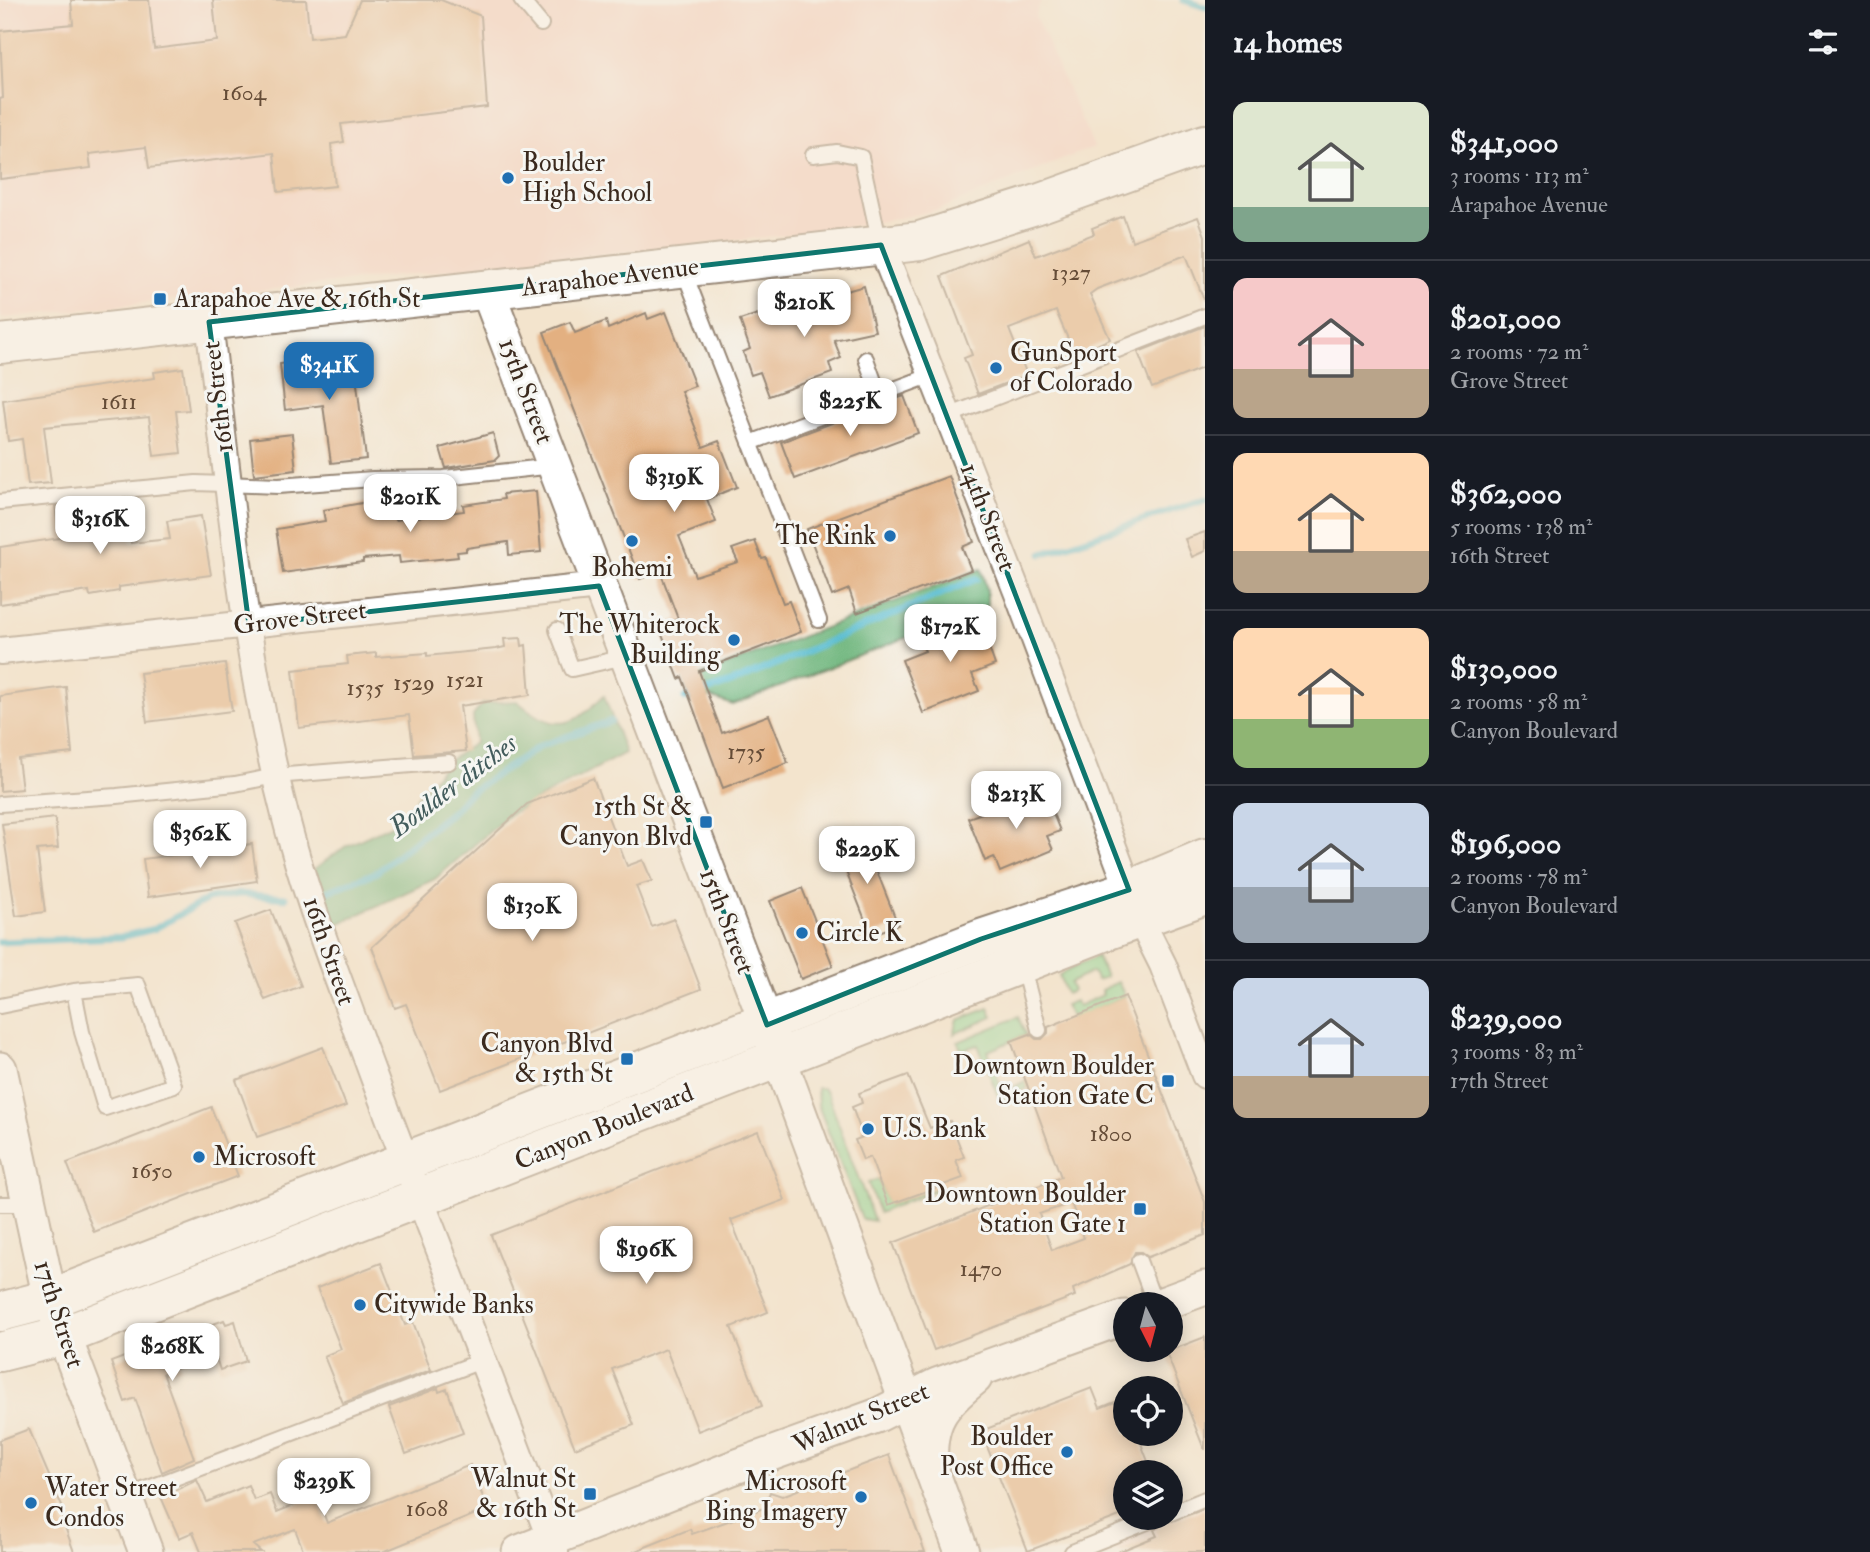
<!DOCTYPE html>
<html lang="en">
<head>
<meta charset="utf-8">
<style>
  body { margin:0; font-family:"IM FELL Double Pica",serif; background:#20242c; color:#f1f3f6; height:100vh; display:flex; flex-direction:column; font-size:26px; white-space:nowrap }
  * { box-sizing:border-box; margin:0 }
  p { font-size:23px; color:#9ea1a6 }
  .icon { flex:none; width:38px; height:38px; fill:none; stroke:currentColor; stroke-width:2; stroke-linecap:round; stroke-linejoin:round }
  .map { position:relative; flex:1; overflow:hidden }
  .details { display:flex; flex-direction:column; background:#171b24; width:665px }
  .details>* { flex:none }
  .needle { width:46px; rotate:174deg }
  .tools { position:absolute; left:1113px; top:1292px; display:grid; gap:14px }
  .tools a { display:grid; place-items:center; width:70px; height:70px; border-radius:50%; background:#171b24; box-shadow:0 4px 18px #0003; font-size:35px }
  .price { position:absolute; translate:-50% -60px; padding:0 16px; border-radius:14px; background:#fff; color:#222; font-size:23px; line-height:46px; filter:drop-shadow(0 2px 4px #0008) }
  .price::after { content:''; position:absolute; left:50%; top:42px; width:21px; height:16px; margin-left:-10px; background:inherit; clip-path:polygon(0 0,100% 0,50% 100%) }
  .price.selected { background:#1f6fb2; color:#fff }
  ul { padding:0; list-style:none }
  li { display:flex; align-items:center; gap:21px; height:175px; padding:0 28px }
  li+li { border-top:2px solid #363941 }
  li span { display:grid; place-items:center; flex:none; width:196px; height:140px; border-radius:14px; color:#555 }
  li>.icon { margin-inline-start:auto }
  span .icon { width:84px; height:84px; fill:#fffc; stroke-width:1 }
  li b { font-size:30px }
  h2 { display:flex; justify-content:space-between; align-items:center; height:84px; padding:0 28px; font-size:30px }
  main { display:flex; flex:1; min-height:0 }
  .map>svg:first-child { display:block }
</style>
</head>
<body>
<main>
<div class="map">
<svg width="1205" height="1552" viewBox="0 0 1205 1552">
  <rect width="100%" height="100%" fill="#f6f6f2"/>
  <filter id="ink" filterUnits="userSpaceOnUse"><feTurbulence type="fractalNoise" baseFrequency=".0143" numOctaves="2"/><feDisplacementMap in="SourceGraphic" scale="14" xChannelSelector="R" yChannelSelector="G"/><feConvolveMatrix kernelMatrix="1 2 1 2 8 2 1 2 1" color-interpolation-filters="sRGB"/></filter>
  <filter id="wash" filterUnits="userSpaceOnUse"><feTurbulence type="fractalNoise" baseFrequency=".00686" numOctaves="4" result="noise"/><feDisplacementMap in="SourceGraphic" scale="28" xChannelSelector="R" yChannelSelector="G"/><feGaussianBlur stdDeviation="1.57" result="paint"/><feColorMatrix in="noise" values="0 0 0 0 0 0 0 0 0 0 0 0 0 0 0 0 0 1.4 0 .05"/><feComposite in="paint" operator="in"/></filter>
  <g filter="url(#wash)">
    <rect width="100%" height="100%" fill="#f3e4cd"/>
    <g fill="#f6d2c5">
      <path d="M0,0H1041L1035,16L1094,147L937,210L895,219L823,231L0,318Z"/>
      <path d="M1205,1507V1552H1116L1115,1542Z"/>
    </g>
    <g fill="#87d391" stroke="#617e58" stroke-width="2">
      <path d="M1097,956L1106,977L1097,980L1092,972L1070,983L1073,991L1066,994L1059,975Z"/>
      <path d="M1118,982L1125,996L1072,1019L1065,1005L1075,1001L1078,1006L1103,995L1101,990Z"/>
      <path d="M989,1008L993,1017L954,1034L958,1020Z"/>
      <path d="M1018,1017L1026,1035L988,1051L1003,1092L1026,1081L1028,1088L1000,1101L978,1045L961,1050L958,1042Z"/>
      <path d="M817,1088H823L828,1095L874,1221L862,1219L818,1105Z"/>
      <path d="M878,1179L889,1205L943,1185L944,1187L879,1213L868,1183Z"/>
    </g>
    <g fill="#6db57b" stroke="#54704c" stroke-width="2">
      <path d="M981,569L987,590V606L733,705L710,697L691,701L684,681Z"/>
      <path d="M604,695L625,753L510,814L435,879L336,925L314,869L346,846L396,823L448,761L475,743L473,716L483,703L517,701C554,732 571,730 604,695Z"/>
    </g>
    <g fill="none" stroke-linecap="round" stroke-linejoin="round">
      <g stroke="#51bacf" stroke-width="7">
        <path d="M1183,0L1205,7"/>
        <path d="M1042,554L1205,499"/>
        <path d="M685,698L731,683L976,579"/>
        <path d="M326,892L375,873L454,810L468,794L540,746L611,721"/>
        <path d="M0,942L121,937L154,929L208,899L240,894L285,898"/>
      </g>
    </g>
    <g id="blocks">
      <g fill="#e3b081" fill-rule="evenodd">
        <path d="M71,0H149L154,49L217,41L213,0H306L310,38L345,34L360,0H441L481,16L487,107L341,124L344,142L331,144L335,186L278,192L274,153L149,168L146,147L89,154L91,168L0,179V99L3,98L0,31L73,24Z"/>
        <path d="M1123,216L1132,241L1198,217L1205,236V302L1186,255L1097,289L1090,294L1110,339L1075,355L1056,311L1009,329L1027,375L978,394L964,358L972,355L942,276L1029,239L1036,256L1094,234L1092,228Z"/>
        <path d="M864,286L875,331L834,340L841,358L829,363L832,373L769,396L760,372L751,375L743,352L750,349L740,320L758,314L760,319L808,302Z"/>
        <path d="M666,312L695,386L681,391L703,447L719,441L737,487L707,499L716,522L679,536L695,576L738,562L732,549L755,541L762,559L766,558L783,603L789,601L801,632L699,671L722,733L769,715L788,763L723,788L682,677L679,679L659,627L678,619L660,571L640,579L544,332L570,322L575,333L606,321L608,329L646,313L648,319Z"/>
        <path d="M1205,326V367L1152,388L1138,352Z"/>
        <path d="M315,359V363L354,359L366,459L331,463L323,405L285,410L280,364Z"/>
        <path d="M183,368L189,410L176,411L181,453L154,456L149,417L44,427L51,483L28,485L22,439L8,441L3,400L155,378L154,372Z"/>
        <path d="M904,396L918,433L795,479L781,442Z"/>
        <path d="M493,433L499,456L495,460L446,468L440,448Z"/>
        <path d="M292,434L296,470L254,475L250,439Z"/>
        <path d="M949,476L974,542L962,547L971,570L857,613L849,589L832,596L807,529Z"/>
        <path d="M536,491L541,552L509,555L508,542L466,548V551L457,552L458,557L400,563L399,556L363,559V562L283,573L276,529L325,521L323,510L373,501L374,506L394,505L395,520L464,511L463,505L504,499L503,494Z"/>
        <path d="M124,500L131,543L170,539L167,521L201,516L211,575L119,587V591L90,596L89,591L0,604V547L60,538L55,506Z"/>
        <path d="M1205,532V551L1192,557L1185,539Z"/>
        <path d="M976,611L995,665L972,674L979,691L923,713L902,660L925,651L921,642L953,630L949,621Z"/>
        <path d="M521,638L522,646L526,645L530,695L460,706L466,751L414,755L409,715L299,728L293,670L348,664L347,656L376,653V657L427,653V656L496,649L505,647L504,639Z"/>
        <path d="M225,664L232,711L147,722L140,673Z"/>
        <path d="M66,687L72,753L18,759L22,789L0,791V696Z"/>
        <path d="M593,778L627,866L643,860L652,881L636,886L652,927L674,919L701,989L440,1090L406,1004L395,1008L372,947L527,804Z"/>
        <path d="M1044,791L1060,831L1047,836L1053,850L1000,872L994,857L985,861L968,818Z"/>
        <path d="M55,818L58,848L37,850L45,912L16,916L2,824Z"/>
        <path d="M863,836L898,925L871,935L836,846Z"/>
        <path d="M252,844L257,881L148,897L143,859Z"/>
        <path d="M802,888L833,966L801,979L770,901Z"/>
        <path d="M271,910L301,986L265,1000L235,923Z"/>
        <path d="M1125,996L1205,1202V1235L1148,1257L1141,1252H1135L1130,1264L1073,1289L1075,1296L934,1350L893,1243L1061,1177L1011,1041L1030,1034L1036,1039H1042L1048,1033V1027ZM1071,1203L1084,1238L1052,1250L1039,1214Z"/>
        <path d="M323,1047L346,1106L257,1137L236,1080Z"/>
        <path d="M908,1075L930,1128L950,1121L964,1157L956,1160L963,1178L888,1205L870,1157L863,1160L855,1140L863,1137L852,1107L862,1103L859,1093Z"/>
        <path d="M211,1107L238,1176L94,1232L67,1163Z"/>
        <path d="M758,1131L785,1200L731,1220L768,1312L731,1327L762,1406L698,1431L666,1349L612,1369L634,1425L575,1448L491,1235Z"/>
        <path d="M381,1263L405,1325L413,1322L431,1370L343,1403L324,1356L341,1349L317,1288Z"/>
        <path d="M224,1320L226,1324L235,1321L246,1361L220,1370L212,1346L177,1358L180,1367L163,1373L194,1458L162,1472L135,1398L125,1402L111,1362L148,1348L147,1345L161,1340L159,1335L180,1327L183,1335Z"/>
        <path d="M1205,1337V1449H1204L1166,1352Z"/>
        <path d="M438,1388L439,1392L447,1389L463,1433L406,1454L389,1407Z"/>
        <path d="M1092,1388L1100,1408L1125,1398V1433H1137L1152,1472H1125V1514L1028,1551L981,1431Z"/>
        <path d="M29,1429L64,1511L60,1513L74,1552H0V1440Z"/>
        <path d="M889,1455L925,1552H633L690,1529L692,1534L764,1508L770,1492L782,1496Z"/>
        <path d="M470,1465L488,1509L383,1552H304L295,1529L253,1545L261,1552H201L193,1532L179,1538L161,1497L197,1480L207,1502L248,1485L254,1500L270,1494L277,1512L317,1496L327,1523Z"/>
        <path d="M1205,1509V1552H1118L1157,1536L1154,1530L1168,1522Z"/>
      </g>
    </g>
  </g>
  <g filter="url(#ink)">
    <use href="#blocks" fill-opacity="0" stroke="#978776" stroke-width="2"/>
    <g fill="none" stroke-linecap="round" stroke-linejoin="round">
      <g stroke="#978776" stroke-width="18">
        <g id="service">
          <path d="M521,0L541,24"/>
          <path d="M813,155L837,152L861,157L880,244"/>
          <path d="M683,269L819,620"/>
          <path d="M866,359L879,395"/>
          <path d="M948,416L1205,316"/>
          <path d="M750,443L932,375"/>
          <path d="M0,502L196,483L278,486L373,479L444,478L554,466"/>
          <path d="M557,630L572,669L625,657"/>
          <path d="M0,804L117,796L235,784L275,776L449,762"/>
          <path d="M1022,964L1039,1030"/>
          <path d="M0,1006L74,991L138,985L174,1085L105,1108L82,1032L74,991"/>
          <path d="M0,1204H29"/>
          <path d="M1139,1261L1155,1304"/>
          <path d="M125,1497L481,1361"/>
          <path d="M1171,1513L1205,1499"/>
          <path d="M1072,1552L1160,1517"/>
        </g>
      </g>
      <g stroke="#978776" stroke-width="30">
        <g id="minor">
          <path d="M881,245L1018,594L1140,919L1163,965L1205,1075"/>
          <path d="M209,322C229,488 244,657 286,819C305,894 334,967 360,1039C422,1211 493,1380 555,1552"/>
          <path d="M0,651L599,586"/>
        </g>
      </g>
      <g stroke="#978776" stroke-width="37">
        <g id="tertiary">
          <path d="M488,292L758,1001L962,1552"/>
          <path d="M0,1069L50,1299L146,1552"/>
          <path d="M1162,1304L1205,1288"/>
          <path d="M931,1465C928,1420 942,1405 975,1378"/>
          <path d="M519,1552L732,1468L876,1416L937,1385L1125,1317"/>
        </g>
      </g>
      <g stroke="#978776" stroke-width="42">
        <path id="secondary" d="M0,344L920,241L1035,205L1205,144"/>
      </g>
      <g stroke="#978776" stroke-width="42">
        <g id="primary">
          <path d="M0,1312L50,1299L981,939L1129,890L1205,858"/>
          <path d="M0,1352L63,1336L1103,932L1205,895"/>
        </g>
      </g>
      <use href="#service" stroke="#fff" stroke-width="14"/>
      <use href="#minor" stroke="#fff" stroke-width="26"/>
      <use href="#tertiary" stroke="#fff" stroke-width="33"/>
      <use href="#secondary" stroke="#fff" stroke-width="38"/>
      <use href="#primary" stroke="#fff" stroke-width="38"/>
    </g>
  </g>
  <path d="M0 0H1205V1552H0ZM881,245L1129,890L981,939L767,1025L599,586L249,625L209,322Z" fill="#f3e4cd" fill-opacity=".55" fill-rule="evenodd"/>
  <path fill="none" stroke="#0f766e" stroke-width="5" stroke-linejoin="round" d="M881,245L1129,890L981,939L767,1025L599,586L249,625L209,322Z"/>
  <g fill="#1f6fb2" stroke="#f6f6f2" stroke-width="2.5">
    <circle cx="508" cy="178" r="7"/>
    <rect x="153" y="292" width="14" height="14" rx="3.5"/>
    <circle cx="996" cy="368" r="7"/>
    <circle cx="890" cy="536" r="7"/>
    <circle cx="632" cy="541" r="7"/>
    <circle cx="734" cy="640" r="7"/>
    <rect x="699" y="815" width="14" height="14" rx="3.5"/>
    <circle cx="802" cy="933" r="7"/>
    <rect x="620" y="1052" width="14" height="14" rx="3.5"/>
    <rect x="1161" y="1074" width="14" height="14" rx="3.5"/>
    <circle cx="868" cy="1129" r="7"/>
    <circle cx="199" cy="1157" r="7"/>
    <rect x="1133" y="1202" width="14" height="14" rx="3.5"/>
    <circle cx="360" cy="1305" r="7"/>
    <circle cx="1067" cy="1452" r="7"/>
    <rect x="583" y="1487" width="14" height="14" rx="3.5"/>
    <circle cx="861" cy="1497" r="7"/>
    <circle cx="31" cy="1503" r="7"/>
  </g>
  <g text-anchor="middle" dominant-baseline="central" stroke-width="6" stroke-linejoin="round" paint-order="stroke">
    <g font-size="23" fill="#654c37">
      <text x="244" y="92">1604</text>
      <text x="1071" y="272">1327</text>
      <text x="119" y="401">1611</text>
      <text x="465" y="679">1521</text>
      <text x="414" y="682">1529</text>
      <text x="365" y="687">1535</text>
      <text x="746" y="751">1735</text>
      <text x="1111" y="1133">1800</text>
      <text x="152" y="1170">1650</text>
      <text x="981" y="1268">1470</text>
      <text x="427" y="1508">1608</text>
    </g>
    <g font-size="26" fill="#3b2a1e" stroke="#f6f6f2" text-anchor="end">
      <text x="522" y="163" text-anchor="start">Boulder<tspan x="522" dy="30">High School</tspan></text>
      <text x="174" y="299" text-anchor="start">Arapahoe Ave &amp; 16th St</text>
      <text x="1010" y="353" text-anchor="start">GunSport<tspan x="1010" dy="30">of Colorado</tspan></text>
      <text x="876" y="536">The Rink</text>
      <text x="632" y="568" text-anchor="middle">Bohemi</text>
      <text x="720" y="625">The Whiterock<tspan x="720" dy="30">Building</tspan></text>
      <text x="692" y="807">15th St &amp;<tspan x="692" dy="30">Canyon Blvd</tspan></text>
      <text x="816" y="933" text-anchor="start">Circle K</text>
      <text x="613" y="1044">Canyon Blvd<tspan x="613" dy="30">&amp; 15th St</tspan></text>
      <text x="1154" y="1066">Downtown Boulder<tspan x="1154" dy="30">Station Gate C</tspan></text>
      <text x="882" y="1129" text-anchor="start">U.S. Bank</text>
      <text x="213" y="1157" text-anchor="start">Microsoft</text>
      <text x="1126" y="1194">Downtown Boulder<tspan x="1126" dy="30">Station Gate 1</tspan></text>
      <text x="374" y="1305" text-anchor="start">Citywide Banks</text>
      <text x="1053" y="1437">Boulder<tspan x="1053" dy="30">Post Office</tspan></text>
      <text x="576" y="1479">Walnut St<tspan x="576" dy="30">&amp; 16th St</tspan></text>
      <text x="847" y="1482">Microsoft<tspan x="847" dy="30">Bing Imagery</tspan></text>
      <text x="45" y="1488" text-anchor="start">Water Street<tspan x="45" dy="30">Condos</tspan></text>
    </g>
    <g font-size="26" fill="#3b2a1e" stroke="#f6f6f2">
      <text transform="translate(610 277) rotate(-7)">Arapahoe Avenue</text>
      <text transform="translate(526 391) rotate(69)">15th Street</text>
      <text transform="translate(218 397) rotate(-97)">16th Street</text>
      <text transform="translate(988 517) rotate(69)">14th Street</text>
      <text transform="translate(300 618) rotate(-7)">Grove Street</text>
      <text transform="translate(727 921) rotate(69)">15th Street</text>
      <text transform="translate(329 951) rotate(71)">16th Street</text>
      <text transform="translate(604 1127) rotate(-22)">Canyon Boulevard</text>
      <text transform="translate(59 1314) rotate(72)">17th Street</text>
      <text transform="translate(861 1418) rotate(-23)">Walnut Street</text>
    </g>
    <g font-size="28" font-style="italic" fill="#435c5c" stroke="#f6f6f2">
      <text transform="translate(453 786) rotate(-37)">Boulder ditches</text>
    </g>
  </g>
</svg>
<div class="tools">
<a><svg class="needle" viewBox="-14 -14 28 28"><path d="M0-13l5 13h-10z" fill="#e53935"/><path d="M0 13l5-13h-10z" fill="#9ea1a6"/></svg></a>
<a><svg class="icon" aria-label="locate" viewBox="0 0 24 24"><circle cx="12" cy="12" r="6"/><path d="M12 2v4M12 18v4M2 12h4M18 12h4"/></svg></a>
<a><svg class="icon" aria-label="layers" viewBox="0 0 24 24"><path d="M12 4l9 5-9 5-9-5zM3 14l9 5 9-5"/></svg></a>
</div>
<b class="price" style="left:804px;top:339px">$210K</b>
<b class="price selected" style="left:329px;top:402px">$341K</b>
<b class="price" style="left:850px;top:438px">$225K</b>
<b class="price" style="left:674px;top:514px">$319K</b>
<b class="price" style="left:410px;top:534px">$201K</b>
<b class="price" style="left:100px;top:556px">$316K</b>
<b class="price" style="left:950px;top:664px">$172K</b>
<b class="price" style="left:1016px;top:831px">$213K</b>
<b class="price" style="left:200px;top:870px">$362K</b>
<b class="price" style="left:867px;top:886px">$229K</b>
<b class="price" style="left:532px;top:943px">$130K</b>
<b class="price" style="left:646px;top:1286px">$196K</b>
<b class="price" style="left:172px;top:1383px">$268K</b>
<b class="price" style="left:324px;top:1518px">$239K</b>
</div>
<section class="details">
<h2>14 homes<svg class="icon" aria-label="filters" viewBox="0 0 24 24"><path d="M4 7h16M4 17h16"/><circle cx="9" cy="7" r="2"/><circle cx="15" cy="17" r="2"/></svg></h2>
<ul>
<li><span style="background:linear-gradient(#dfe7d0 75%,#7fa58c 0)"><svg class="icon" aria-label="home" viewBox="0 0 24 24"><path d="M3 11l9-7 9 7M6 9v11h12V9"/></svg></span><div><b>$341,000</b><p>3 rooms · 113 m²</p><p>Arapahoe Avenue</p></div></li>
<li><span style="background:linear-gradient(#f6c9c9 65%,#b9a48a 0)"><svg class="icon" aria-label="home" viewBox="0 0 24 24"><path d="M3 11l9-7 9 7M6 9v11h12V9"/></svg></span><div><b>$201,000</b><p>2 rooms · 72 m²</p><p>Grove Street</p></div></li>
<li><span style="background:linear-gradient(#ffd9b3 70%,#b9a48a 0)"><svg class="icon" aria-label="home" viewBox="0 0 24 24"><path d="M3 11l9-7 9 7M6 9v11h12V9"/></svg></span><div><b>$362,000</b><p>5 rooms · 138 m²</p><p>16th Street</p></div></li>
<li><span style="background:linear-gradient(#ffd9b3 65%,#8fb573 0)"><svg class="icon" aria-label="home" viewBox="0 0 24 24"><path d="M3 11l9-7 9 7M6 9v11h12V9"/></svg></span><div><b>$130,000</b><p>2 rooms · 58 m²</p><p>Canyon Boulevard</p></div></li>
<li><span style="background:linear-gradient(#c9d6e8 60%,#9aa5b1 0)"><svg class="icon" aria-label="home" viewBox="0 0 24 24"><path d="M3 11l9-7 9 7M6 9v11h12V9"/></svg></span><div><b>$196,000</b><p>2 rooms · 78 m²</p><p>Canyon Boulevard</p></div></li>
<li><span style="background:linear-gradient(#c9d6e8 70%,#b9a48a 0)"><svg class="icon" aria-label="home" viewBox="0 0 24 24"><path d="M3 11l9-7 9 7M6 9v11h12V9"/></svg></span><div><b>$239,000</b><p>3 rooms · 83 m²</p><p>17th Street</p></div></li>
</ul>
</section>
</main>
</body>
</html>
